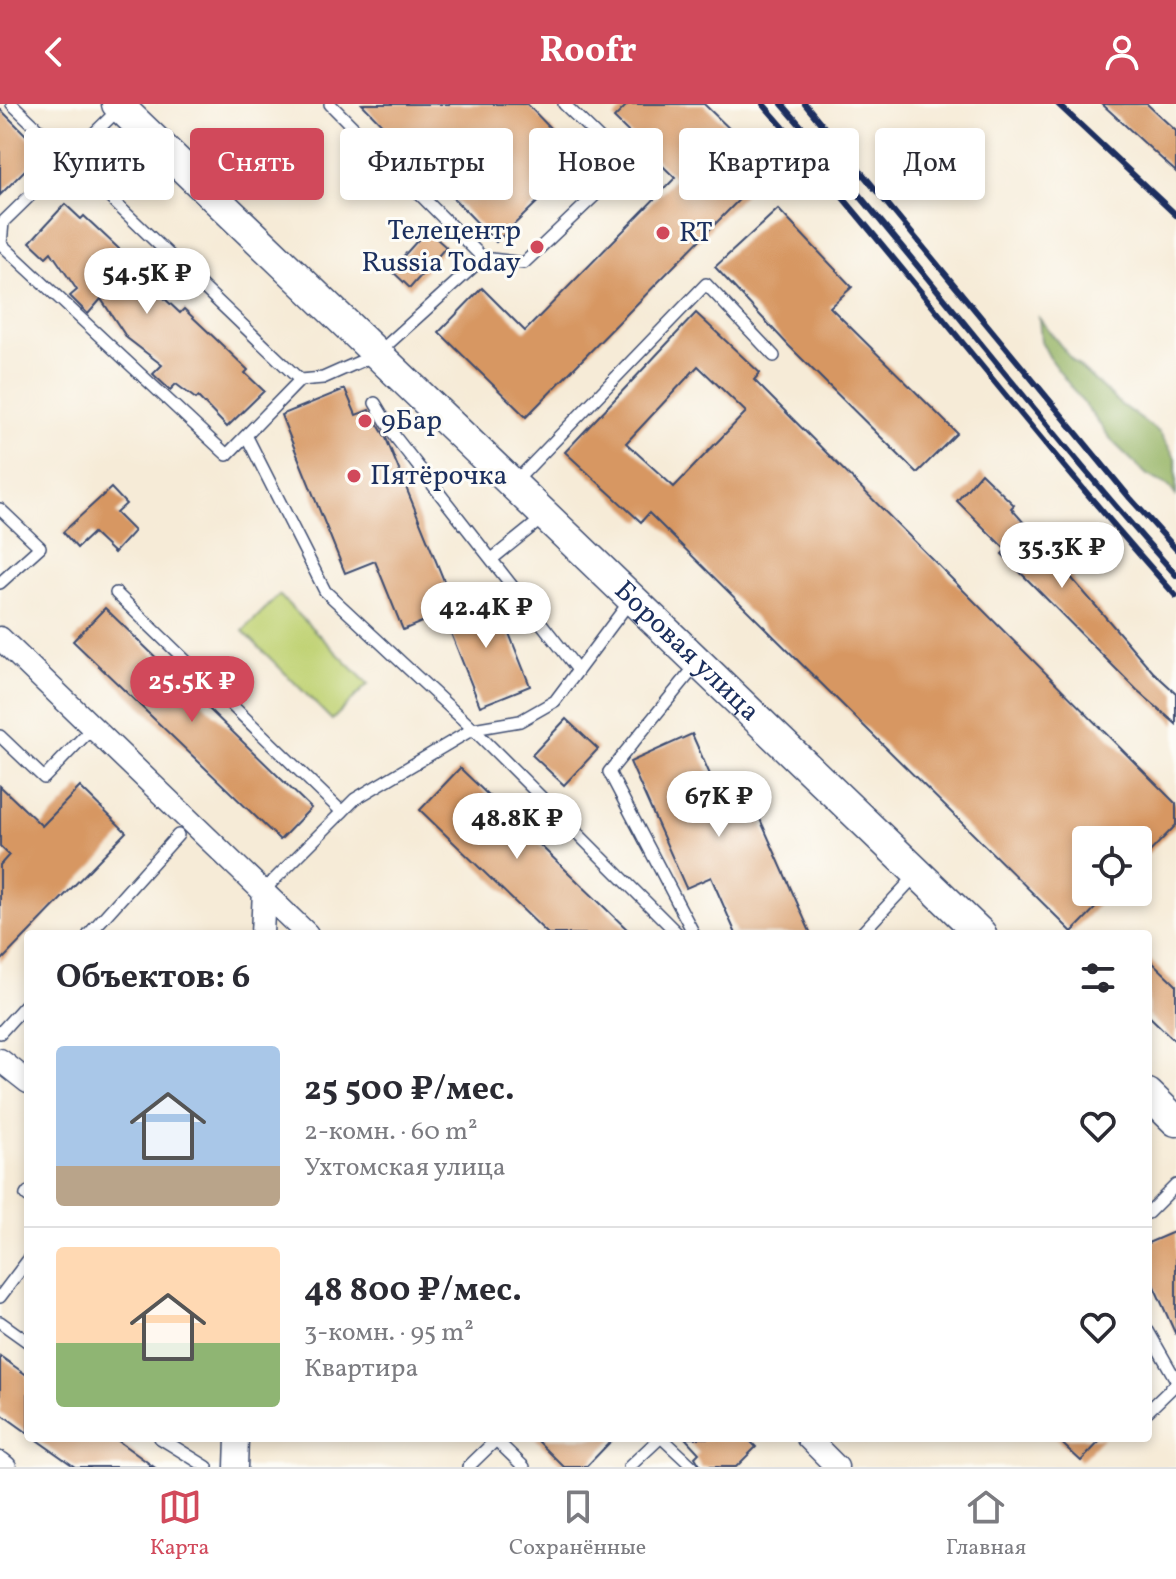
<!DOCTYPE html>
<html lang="ru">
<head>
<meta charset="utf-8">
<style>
  body { margin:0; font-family:Vollkorn,serif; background:#f2f2f3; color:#2b2b33; height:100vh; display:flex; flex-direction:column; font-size:30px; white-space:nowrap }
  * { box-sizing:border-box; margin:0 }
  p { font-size:26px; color:#7c7c81 }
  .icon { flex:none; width:44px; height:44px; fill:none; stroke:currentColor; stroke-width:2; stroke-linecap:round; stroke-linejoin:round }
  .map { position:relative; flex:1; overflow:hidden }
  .side { position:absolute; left:24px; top:826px; width:1128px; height:512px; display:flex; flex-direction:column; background:#fff; border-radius:8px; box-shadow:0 4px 12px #0003 }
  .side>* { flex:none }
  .guide { position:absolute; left:24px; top:24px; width:1128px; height:72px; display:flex; gap:16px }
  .fabs { position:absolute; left:1072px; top:722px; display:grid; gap:16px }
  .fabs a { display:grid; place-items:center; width:80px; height:80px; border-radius:8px; background:#fff; box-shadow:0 4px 12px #0003; font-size:40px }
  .price { position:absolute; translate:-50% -68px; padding:0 18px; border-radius:28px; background:#fff; color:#222; font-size:26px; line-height:52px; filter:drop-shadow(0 2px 4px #0008) }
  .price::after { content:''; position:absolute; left:50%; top:48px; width:24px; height:18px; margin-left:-12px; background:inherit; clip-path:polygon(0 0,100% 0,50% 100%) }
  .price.on { background:#d1495b; color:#fff }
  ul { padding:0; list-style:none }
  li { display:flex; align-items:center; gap:24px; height:200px; padding:0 32px }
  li+li { border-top:2px solid #e1e1e2 }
  li span { display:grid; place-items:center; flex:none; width:224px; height:160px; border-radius:8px; color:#555 }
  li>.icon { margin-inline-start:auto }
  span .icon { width:96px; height:96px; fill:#fffc; stroke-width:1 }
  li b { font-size:34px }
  h2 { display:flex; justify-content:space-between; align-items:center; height:96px; padding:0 32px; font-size:34px }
  .chip { padding:0 28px; border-radius:8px; background:#fff; box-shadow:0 4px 12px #0003; font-size:28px; line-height:72px }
  .chip.on { background:#d1495b; color:#fff }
  header { display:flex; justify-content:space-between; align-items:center; height:104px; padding:0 32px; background:#d1495b; color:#fff; font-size:36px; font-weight:700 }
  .tab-bar { display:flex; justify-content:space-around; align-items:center; height:112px; border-top:2px solid #e1e1e2; background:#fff; font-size:22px; color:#7c7c81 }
  .tab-bar a { display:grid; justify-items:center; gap:4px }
  .tab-bar .on { color:#d1495b }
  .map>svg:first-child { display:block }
</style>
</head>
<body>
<header><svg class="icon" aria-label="back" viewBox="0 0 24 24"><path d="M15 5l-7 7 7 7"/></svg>Roofr<svg class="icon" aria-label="person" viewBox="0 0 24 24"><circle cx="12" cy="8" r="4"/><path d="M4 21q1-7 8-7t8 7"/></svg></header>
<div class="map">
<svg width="1176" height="1363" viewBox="0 0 1176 1363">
  <rect width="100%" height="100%" fill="#fdfcf7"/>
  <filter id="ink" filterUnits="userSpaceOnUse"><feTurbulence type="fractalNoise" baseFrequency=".0125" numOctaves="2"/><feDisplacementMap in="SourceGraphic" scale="16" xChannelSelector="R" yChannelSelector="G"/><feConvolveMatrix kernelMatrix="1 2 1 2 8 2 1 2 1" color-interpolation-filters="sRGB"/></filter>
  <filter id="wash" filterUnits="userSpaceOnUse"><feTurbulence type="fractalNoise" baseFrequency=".006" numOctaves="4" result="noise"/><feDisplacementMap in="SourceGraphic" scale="32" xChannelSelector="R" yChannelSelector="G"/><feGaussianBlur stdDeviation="1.8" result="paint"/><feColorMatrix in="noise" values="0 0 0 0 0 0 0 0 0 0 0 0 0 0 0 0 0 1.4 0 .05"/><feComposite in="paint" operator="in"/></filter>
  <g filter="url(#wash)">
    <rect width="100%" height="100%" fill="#f6ebd7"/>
    <path fill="#c1d376" stroke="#6e816a" stroke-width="2" d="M279,491L368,580L332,616L243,527Z"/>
    <path fill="#98b567" stroke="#5a7262" stroke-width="2" d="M1039,214L1072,256L1120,300L1160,329L1176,355V392L1169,382L1147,371L1114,339L1052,258L1041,237Z"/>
    <g id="blocks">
      <g fill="#d79762" fill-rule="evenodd">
        <path d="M362,0H527L581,56L496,138Z"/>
        <path d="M628,0H704L770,64L526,313L439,228L482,184L525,227L675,74L614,14Z"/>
        <path d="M1102,0H1147L1176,27V68Z"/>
        <path d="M0,5L43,48L0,91Z"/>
        <path d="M65,100L81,115L84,112L150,174L147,178L180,209L184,205L219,238L248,266L245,269L264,287L227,323L198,293L196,295L176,280L170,286L153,270L162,261L127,234L101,195L88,210L70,192L77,186L51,148L46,153L30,138Z"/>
        <path d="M778,105L852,183L830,203L957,329L917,369L789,242L715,163Z"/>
        <path d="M427,126L446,143L410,184L391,166Z"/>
        <path d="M696,209L760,269L754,276L1176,700V721L1138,760V736H1086V788H1111L1072,828L649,409L641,418L565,348ZM698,262L746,308L674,383L626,339Z"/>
        <path d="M345,285L356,311L369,306L386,334L455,504L403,526L375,457L345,469L281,311Z"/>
        <path d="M981,369L1014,401L1011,404L1153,568L1176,589V620L1137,586L1002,450L1006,446L957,397Z"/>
        <path d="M111,384L126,400L116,409L134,427L114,449L93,429L77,444L63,428Z"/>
        <path d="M493,489L530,582L480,602L443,509Z"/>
        <path d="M105,504L311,704L280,736L73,537Z"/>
        <path d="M566,615L598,645L564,681L532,651Z"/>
        <path d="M692,630L715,682L740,670L811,830H736L711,773L686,784L630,658Z"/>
        <path d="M460,664L543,744L632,830H548L420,706Z"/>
        <path d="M0,682L42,722L80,683L126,728L0,858V761L9,751L0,742Z"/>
        <path d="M1148,854L1176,881V938L1148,911Z"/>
        <path d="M1176,1127V1231L1148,1169V1139Z"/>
        <path d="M0,1252L28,1272V1329L0,1309Z"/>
        <path d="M34,1334H114L154,1363H75Z"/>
        <path d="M535,1334H614L586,1363H564Z"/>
        <path d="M685,1334H747L756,1343L736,1363H701L695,1353L699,1349Z"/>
        <path d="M1056,1334H1103L1081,1357Z"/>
      </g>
    </g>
  </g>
  <g filter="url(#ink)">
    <use href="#blocks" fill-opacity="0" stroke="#3c4b70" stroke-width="2"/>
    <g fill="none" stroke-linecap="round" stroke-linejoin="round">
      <g stroke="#3c4b70" stroke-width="14">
        <g id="lane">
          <path d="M12,0L300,276"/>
          <path d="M330,0L483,154L524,159L627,61L564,0"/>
          <path d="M120,4L3,118L1,140L227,351L300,276L323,274L377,250L483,154"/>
          <path d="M375,299L396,334L578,566"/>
          <path d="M247,333L325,487L473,625L678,830"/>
          <path d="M513,380L706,180L774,252"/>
          <path d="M0,405L40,443L0,479"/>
          <path d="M492,455L544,413"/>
          <path d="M116,489L342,708"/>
          <path d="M0,632L44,674L93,623"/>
          <path d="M264,786L355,695L473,625L520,617L555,597L630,497"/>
          <path d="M89,830L178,731"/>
          <path d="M694,830L609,668L698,559"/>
          <path d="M861,830L917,770"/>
          <path d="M0,929L28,898"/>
          <path d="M28,1088L26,1091L28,1093"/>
          <path d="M1148,1109L1176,1081"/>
          <path d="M0,1193L28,1156"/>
          <path d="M0,1218L28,1238"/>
          <path d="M1148,1227L1176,1276"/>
          <path d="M1148,1307L1176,1280"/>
          <path d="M160,1334L207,1363"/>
          <path d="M662,1334L693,1363"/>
          <path d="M496,1336L524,1363"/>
          <path d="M468,1363L498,1334"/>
          <path d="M629,1363L660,1334"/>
        </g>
      </g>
      <g stroke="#3c4b70" stroke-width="25">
        <g id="street">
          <path d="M0,534L307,830"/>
          <path d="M262,830L264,786"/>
          <path d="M0,956L28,978"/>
          <path d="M808,1334L837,1363"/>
          <path d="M0,1359L5,1363"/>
          <path d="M236,1363L237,1334"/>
        </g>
      </g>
      <g stroke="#3c4b70" stroke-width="33">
        <g id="secondary">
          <path id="s1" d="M117,0L981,830"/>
          <path d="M1148,990L1176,1017"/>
        </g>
      </g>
      <use href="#lane" stroke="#fff" stroke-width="11"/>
      <use href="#street" stroke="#fff" stroke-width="22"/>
      <use href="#secondary" stroke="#fff" stroke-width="30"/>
      <g stroke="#1b2f5e" stroke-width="6">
        <path d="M763,0C904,161 1033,332 1176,492"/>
        <path d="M782,0C916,154 1039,318 1176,471"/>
        <path d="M805,0L1130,394L1176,445"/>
        <path d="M1058,0L1176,111"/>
      </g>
    </g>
  </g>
  <g fill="#d1495b" stroke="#fdfcf7" stroke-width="3">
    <circle cx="663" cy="129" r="8"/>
    <circle cx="537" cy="143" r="8"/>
    <circle cx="365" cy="317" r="8"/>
    <circle cx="354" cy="372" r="8"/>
  </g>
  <g text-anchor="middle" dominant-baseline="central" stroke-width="6" stroke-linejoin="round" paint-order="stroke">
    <g font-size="28" fill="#1b2f5e" stroke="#fdfcf7" text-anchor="start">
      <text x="521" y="127" text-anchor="end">Телецентр<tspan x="521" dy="32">Russia Today</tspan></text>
      <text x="679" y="129">RT</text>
      <text x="381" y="317">9Бар</text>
      <text x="370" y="372">Пятёрочка</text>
    </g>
    <g font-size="28" fill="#1b2f5e" stroke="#fdfcf7">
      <text stroke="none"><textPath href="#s1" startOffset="790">Боровая улица</textPath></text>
    </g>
  </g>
</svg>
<div class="fabs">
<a><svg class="icon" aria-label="locate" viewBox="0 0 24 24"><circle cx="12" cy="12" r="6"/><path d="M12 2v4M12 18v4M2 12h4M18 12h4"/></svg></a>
</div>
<b class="price" style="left:147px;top:212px">54.5K ₽</b>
<b class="price" style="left:1062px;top:486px">35.3K ₽</b>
<b class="price" style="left:486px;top:546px">42.4K ₽</b>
<b class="price on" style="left:192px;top:620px">25.5K ₽</b>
<b class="price" style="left:719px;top:735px">67K ₽</b>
<b class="price" style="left:517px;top:757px">48.8K ₽</b>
<div class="guide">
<a class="chip">Купить</a>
<a class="chip on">Снять</a>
<a class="chip">Фильтры</a>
<a class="chip">Новое</a>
<a class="chip">Квартира</a>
<a class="chip">Дом</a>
</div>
<section class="side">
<h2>Объектов: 6<svg class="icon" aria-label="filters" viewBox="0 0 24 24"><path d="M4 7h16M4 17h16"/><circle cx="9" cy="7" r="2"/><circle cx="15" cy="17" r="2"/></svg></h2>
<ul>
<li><span style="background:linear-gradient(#a9c7e8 75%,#b9a48a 0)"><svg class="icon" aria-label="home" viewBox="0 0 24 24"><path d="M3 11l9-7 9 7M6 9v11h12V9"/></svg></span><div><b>25 500 ₽/мес.</b><p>2-комн. · 60 m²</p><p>Ухтомская улица</p></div><svg class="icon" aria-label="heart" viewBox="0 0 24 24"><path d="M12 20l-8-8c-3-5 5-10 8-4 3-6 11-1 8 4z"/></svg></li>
<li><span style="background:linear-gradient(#ffd9b3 60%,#8fb573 0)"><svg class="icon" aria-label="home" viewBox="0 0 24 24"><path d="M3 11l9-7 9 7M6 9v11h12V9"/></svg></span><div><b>48 800 ₽/мес.</b><p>3-комн. · 95 m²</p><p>Квартира</p></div><svg class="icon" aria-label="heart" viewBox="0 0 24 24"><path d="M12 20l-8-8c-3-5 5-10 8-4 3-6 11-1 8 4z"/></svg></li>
</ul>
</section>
</div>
<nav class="tab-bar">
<a class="on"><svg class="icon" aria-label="map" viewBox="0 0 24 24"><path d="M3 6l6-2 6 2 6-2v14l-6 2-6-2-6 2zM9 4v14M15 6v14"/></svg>Карта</a>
<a><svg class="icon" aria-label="saved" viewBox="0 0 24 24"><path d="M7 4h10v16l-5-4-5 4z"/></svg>Сохранённые</a>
<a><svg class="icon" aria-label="home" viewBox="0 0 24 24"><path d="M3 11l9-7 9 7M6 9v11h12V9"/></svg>Главная</a>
</nav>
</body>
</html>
